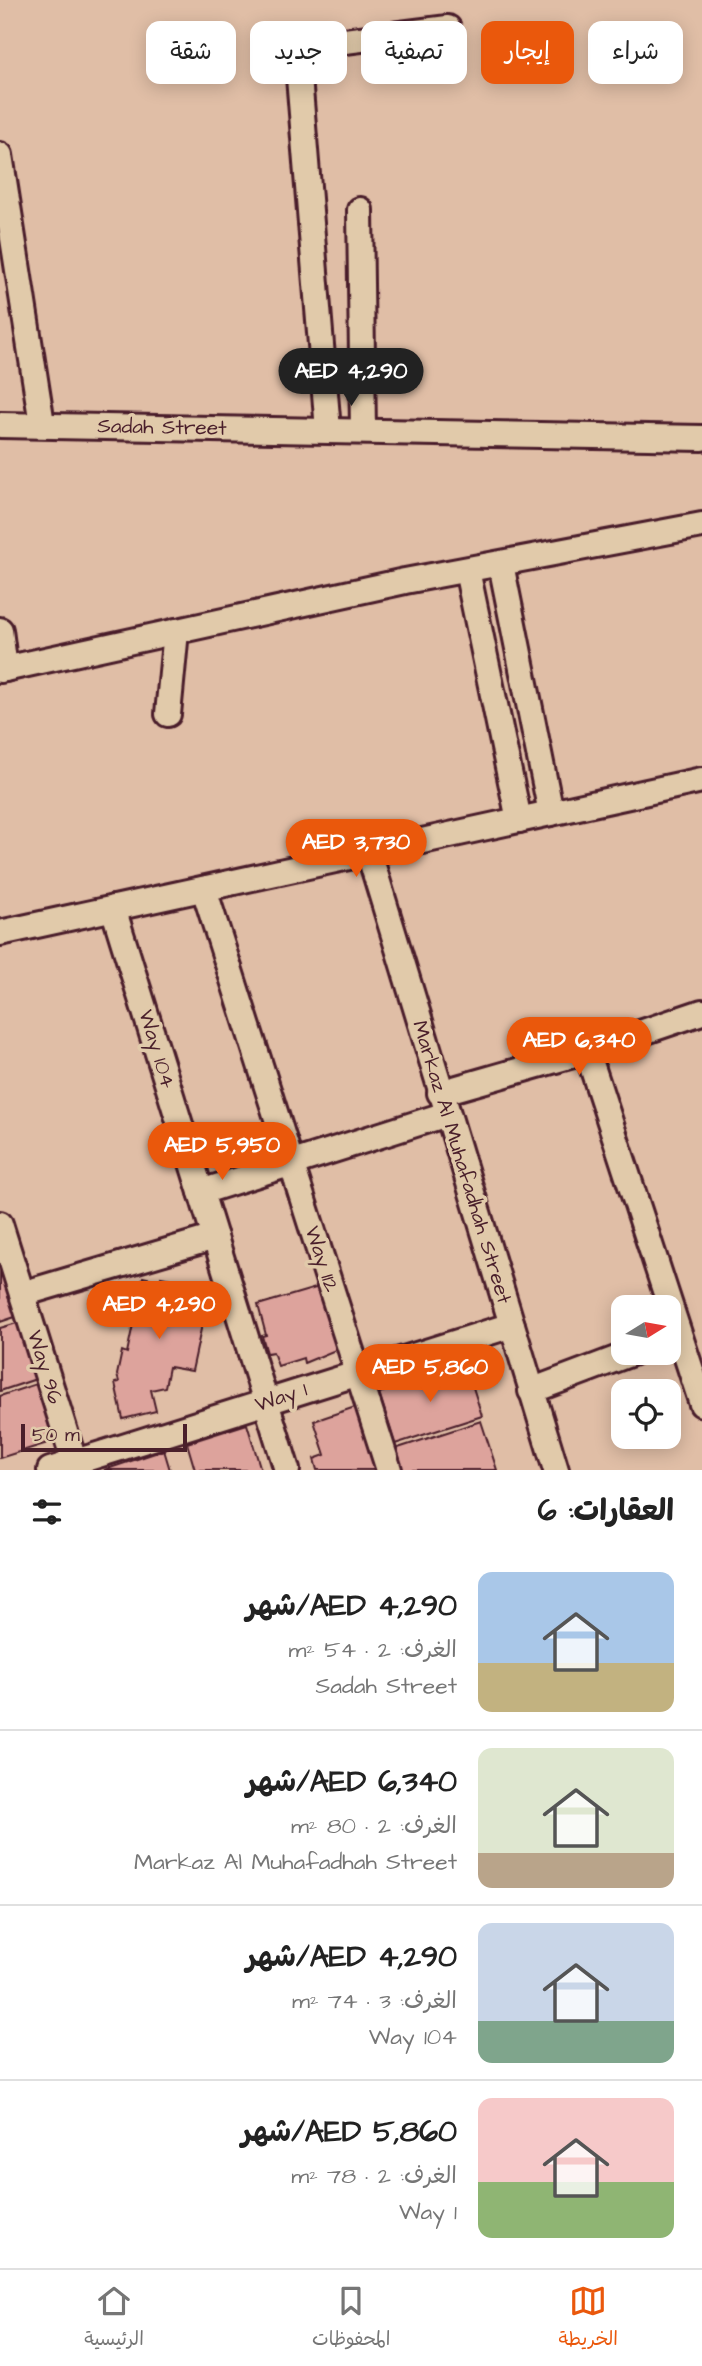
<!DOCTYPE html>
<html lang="ar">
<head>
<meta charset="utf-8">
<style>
  body { margin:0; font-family:"Architects Daughter","Playpen Sans Arabic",sans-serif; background:#f6f6f6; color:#222; direction:rtl; height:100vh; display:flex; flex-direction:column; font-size:26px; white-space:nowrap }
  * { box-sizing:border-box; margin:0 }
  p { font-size:23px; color:#767676 }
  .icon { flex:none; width:38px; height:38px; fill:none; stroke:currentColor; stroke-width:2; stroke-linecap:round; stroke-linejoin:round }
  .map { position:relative; height:1470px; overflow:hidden; direction:ltr }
  .drawer { display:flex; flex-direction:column; background:#fff; flex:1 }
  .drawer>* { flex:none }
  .top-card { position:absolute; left:21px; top:21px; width:662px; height:63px; direction:rtl; display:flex; gap:14px }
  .needle { width:46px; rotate:79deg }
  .controls { position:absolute; left:611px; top:1295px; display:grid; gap:14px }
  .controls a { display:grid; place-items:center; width:70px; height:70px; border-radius:14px; background:#fff; box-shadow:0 4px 18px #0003; font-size:35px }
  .scale { position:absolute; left:21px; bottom:18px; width:166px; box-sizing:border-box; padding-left:7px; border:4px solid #4a1f2b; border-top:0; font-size:19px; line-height:24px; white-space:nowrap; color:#4a1f2b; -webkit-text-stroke:5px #e1caaa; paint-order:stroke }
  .price { position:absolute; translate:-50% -60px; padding:0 16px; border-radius:24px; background:#ea580c; color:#fff; font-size:23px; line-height:46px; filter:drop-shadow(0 2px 4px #0008) }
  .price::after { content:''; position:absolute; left:50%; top:42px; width:21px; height:16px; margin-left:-10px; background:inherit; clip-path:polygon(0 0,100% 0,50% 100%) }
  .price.on { background:#222; color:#fff }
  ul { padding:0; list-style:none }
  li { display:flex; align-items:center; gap:21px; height:175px; padding:0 28px }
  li+li { border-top:2px solid #e0e0e0 }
  li span { display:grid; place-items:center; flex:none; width:196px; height:140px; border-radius:14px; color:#555 }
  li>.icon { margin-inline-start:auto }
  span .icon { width:84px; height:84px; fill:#fffc; stroke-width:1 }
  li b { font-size:30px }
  h2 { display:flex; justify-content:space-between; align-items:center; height:84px; padding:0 28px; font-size:30px }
  .chip { padding:0 24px; border-radius:14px; background:#fff; box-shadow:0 4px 18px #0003; font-size:24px; line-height:63px }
  .chip.on { background:#ea580c; color:#fff }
  .tab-bar { display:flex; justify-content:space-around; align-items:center; height:98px; border-top:2px solid #e0e0e0; background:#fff; font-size:19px; color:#767676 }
  .tab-bar a { display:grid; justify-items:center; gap:4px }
  .tab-bar .on { color:#ea580c }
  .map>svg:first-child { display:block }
</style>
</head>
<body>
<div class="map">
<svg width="702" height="1470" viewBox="0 0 702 1470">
  <rect width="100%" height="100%" fill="#e0bea6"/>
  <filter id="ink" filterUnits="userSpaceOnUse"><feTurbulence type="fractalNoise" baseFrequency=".0143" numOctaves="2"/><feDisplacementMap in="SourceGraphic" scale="14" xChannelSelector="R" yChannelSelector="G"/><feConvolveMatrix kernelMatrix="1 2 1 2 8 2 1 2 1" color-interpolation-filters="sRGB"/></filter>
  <g filter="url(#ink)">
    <g fill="#dda39c" stroke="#4a1f2b" stroke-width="2">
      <path d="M0,1261L18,1316L0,1322Z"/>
      <path d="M143,1277L160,1281L161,1277L199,1285L198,1289L209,1292L192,1371L169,1367L165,1387L151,1390L156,1411L123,1419L115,1383L119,1382L117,1375L122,1351L127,1353Z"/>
      <path d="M319,1287L338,1349L304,1363L303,1358L278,1366L273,1352L267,1353L262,1336L266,1335L258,1305Z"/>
      <path d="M17,1323L36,1379L0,1391V1328Z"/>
      <path d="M466,1365L482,1416L395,1444L379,1393Z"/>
      <path d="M39,1383L57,1440L0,1458V1396Z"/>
      <path d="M355,1407L375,1470H317L314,1459L325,1455L314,1421Z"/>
      <path d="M481,1421L497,1470H401L395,1449Z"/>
      <path d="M247,1424L261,1470H195L187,1443Z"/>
      <path d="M164,1450L170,1470H104Z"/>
    </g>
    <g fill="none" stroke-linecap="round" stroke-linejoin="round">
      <g stroke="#4a1f2b" stroke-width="30">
        <g id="minor">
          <path d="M0,155L42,424"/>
          <path d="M360,210L363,431"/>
          <path d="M0,425L702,438"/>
          <path d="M328,430L298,65L305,51L321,44L448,28"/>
          <path d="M501,564L551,813"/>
          <path d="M467,570L519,820"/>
          <path d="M0,630L5,669"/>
          <path d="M0,670L405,581L702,525"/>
          <path d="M168,714L176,631"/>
          <path d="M369,853L556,1470"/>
          <path d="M204,889L389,1470"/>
          <path d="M113,908L287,1470"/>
          <path d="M0,933L702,780"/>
          <path d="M587,1051L702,1404"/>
          <path d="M440,1093L587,1051L702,1012"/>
          <path d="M201,1192L447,1114"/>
          <path d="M0,1224L77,1470"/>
          <path d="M22,1294L215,1237"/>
          <path d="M531,1391L632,1353"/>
          <path d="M50,1470L512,1325"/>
        </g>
      </g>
      <use href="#minor" stroke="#e1caaa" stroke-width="24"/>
    </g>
  </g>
  <g text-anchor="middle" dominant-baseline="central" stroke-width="7" stroke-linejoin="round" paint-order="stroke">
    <g font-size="21" fill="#4a1f2b" stroke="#e1caaa">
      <text transform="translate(162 427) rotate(1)">Sadah Street</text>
      <text transform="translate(157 1049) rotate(73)">Way 104</text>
      <text transform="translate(462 1162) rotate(73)">Markaz Al Muhafadhah Street</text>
      <text transform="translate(322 1259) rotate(72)">Way 112</text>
      <text transform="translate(45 1367) rotate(73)">Way 96</text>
      <text transform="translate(281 1397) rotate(-18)">Way 1</text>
    </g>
  </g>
</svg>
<div class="controls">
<a><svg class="needle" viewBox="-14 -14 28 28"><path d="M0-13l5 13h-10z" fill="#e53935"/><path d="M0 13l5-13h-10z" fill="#767676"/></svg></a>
<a><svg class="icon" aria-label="locate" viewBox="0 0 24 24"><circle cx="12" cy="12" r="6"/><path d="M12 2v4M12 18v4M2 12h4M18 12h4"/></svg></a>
</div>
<div class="scale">50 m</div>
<b class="price on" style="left:351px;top:408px">AED 4,290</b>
<b class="price" style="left:356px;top:879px">AED 3,730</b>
<b class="price" style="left:579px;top:1077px">AED 6,340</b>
<b class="price" style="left:222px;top:1182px">AED 5,950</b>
<b class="price" style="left:159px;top:1341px">AED 4,290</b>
<b class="price" style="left:430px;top:1404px">AED 5,860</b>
<div class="top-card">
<a class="chip">شراء</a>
<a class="chip on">إيجار</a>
<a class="chip">تصفية</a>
<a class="chip">جديد</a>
<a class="chip">شقة</a>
</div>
</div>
<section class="drawer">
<h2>العقارات: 6<svg class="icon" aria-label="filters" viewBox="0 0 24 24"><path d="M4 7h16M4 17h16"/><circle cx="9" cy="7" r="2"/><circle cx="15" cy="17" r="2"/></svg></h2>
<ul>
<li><span style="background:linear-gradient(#a9c7e8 65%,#c2b280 0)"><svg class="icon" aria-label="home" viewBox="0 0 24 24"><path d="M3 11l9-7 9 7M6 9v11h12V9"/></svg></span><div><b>AED 4,290/شهر</b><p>الغرف: 2 · 54 m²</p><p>Sadah Street</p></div></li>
<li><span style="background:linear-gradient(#dfe7d0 75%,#b9a48a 0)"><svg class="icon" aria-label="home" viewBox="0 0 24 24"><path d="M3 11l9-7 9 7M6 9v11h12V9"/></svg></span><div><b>AED 6,340/شهر</b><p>الغرف: 2 · 80 m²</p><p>Markaz Al Muhafadhah Street</p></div></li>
<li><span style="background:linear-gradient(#c9d6e8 70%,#7fa58c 0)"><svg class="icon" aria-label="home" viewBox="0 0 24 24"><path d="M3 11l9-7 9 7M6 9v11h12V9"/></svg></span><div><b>AED 4,290/شهر</b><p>الغرف: 3 · 74 m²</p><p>Way 104</p></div></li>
<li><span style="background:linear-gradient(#f6c9c9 60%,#8fb573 0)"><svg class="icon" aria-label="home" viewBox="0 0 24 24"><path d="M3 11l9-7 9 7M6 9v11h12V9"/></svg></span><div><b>AED 5,860/شهر</b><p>الغرف: 2 · 78 m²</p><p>Way 1</p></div></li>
</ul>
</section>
<nav class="tab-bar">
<a class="on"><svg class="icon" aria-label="map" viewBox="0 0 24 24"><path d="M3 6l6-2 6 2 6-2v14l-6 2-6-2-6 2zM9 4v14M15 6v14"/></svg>الخريطة</a>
<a><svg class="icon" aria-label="saved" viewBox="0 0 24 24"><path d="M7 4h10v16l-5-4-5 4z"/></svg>المحفوظات</a>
<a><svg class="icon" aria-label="home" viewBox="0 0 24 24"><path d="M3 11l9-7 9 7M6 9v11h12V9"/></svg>الرئيسية</a>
</nav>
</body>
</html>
